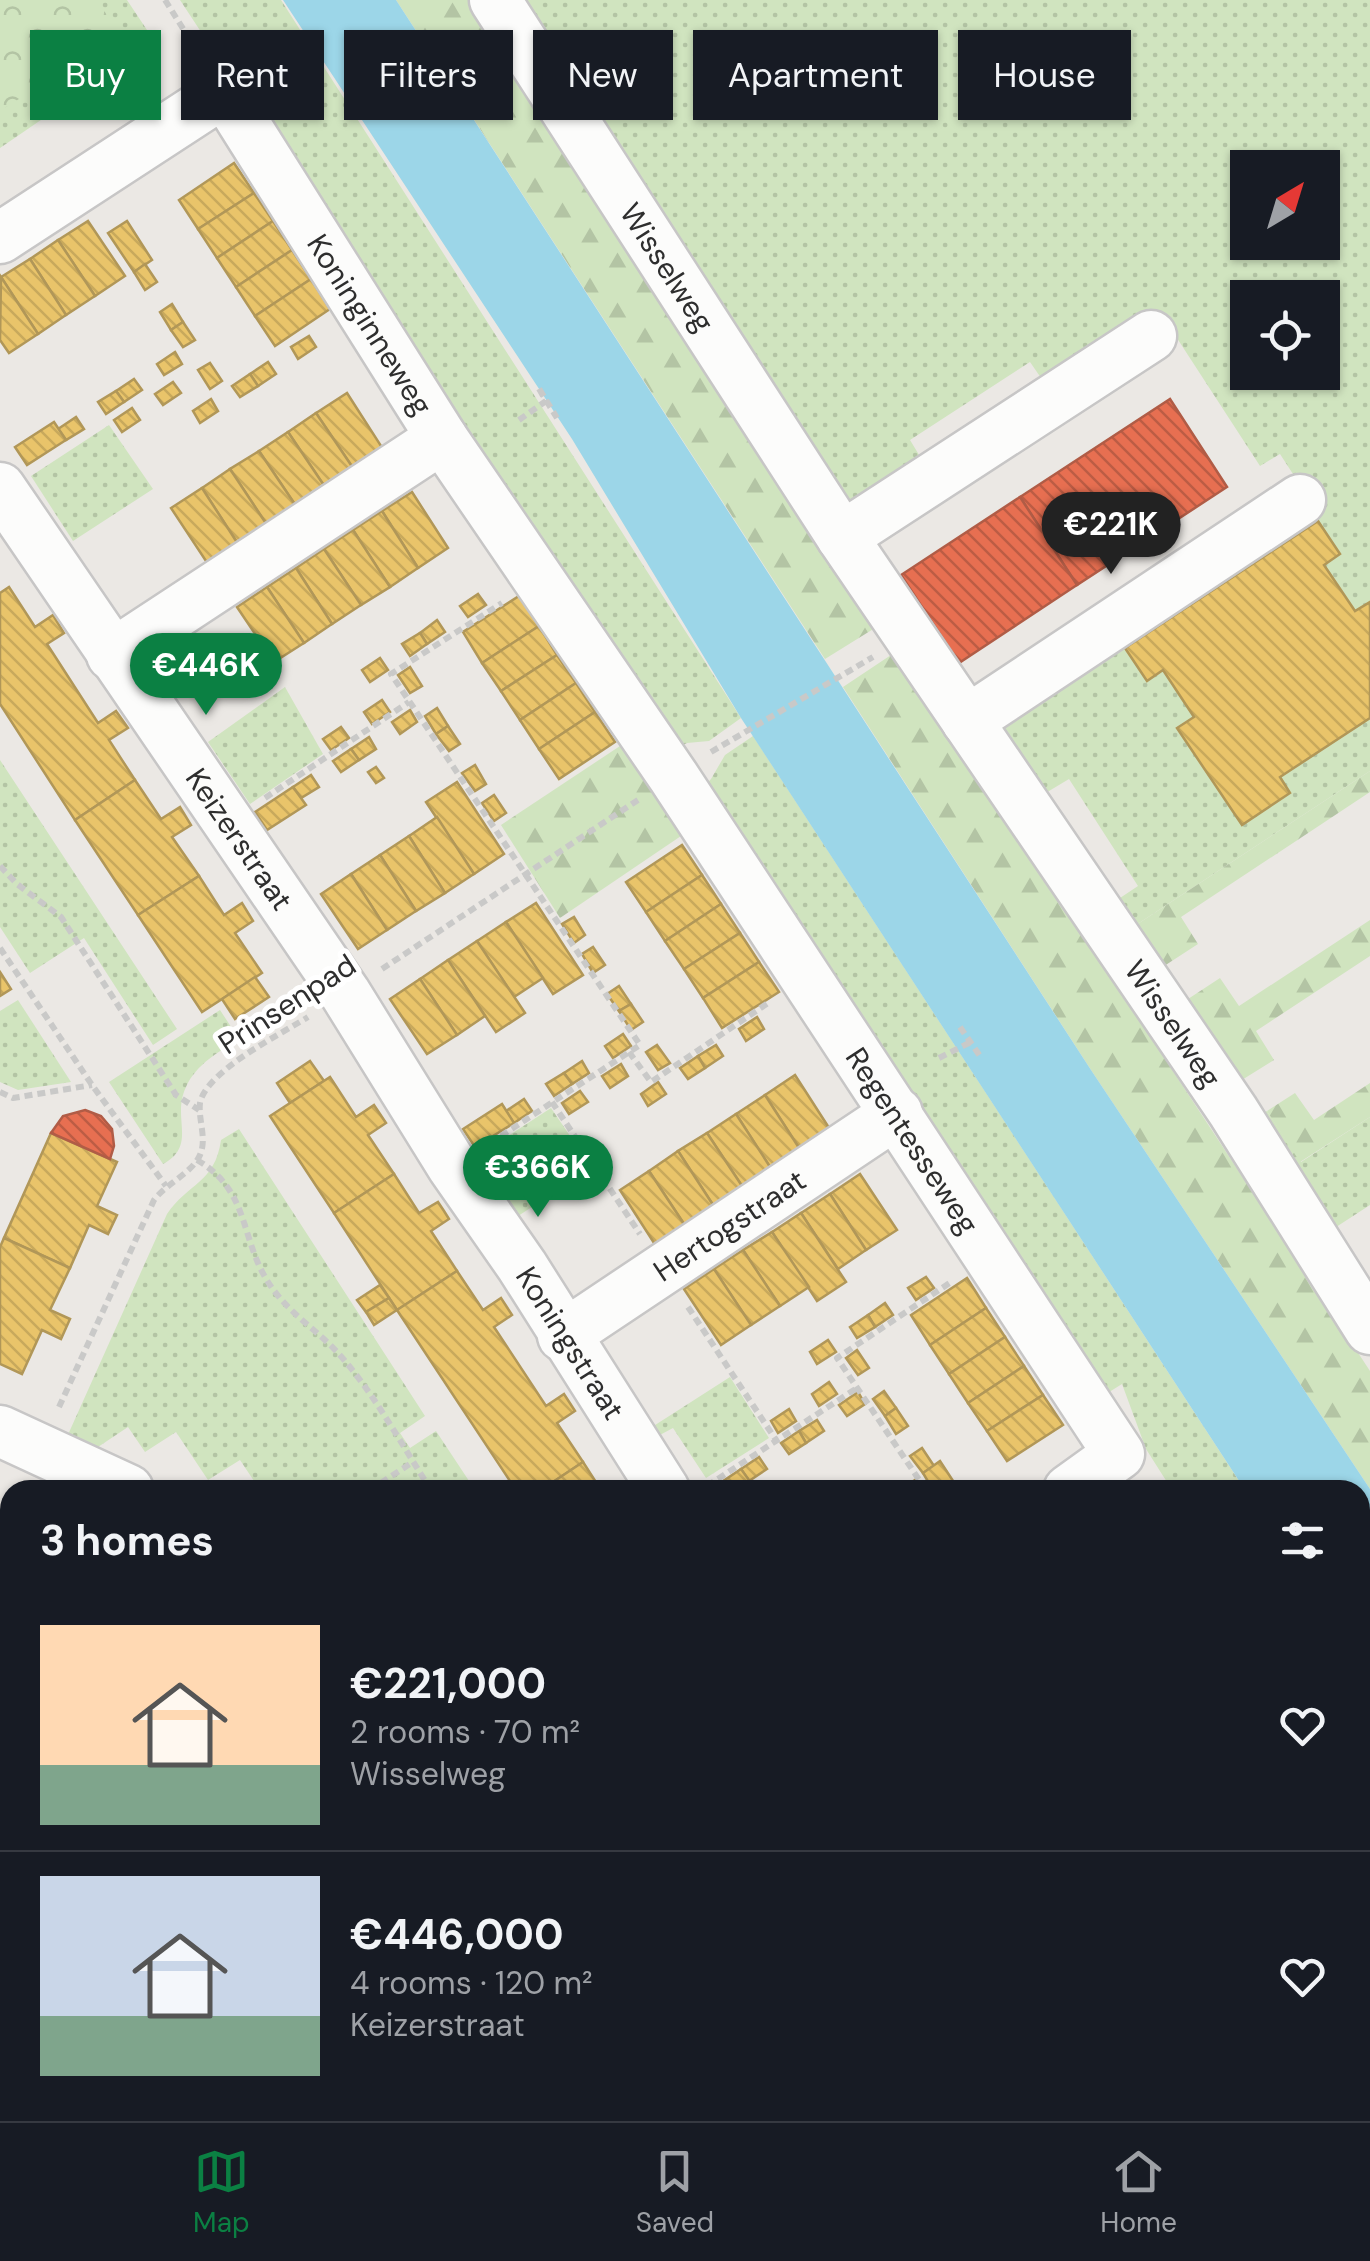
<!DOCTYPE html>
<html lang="en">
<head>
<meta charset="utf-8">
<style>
  body { margin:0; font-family:"DM Sans",sans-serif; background:#20242c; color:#f1f3f6; height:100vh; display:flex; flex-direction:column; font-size:38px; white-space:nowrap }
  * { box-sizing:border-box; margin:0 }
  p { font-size:32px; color:#9ea1a6 }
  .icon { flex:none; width:55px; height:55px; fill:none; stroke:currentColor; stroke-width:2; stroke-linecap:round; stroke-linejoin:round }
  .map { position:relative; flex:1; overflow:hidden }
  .details { position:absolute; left:0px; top:1480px; width:1370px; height:642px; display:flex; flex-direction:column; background:#171b24; border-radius:30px 30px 0 0; box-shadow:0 2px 8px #0004 }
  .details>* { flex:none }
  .top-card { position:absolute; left:30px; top:30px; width:1310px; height:90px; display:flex; gap:20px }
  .needle { width:65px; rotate:38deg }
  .fabs { position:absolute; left:1230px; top:150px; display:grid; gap:20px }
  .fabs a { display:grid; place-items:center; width:110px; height:110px; border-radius:0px; background:#171b24; box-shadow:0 2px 8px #0004; font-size:50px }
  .price { position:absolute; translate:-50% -85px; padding:0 22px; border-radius:35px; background:#0b8043; color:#fff; font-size:32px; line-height:65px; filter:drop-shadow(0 2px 5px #0008) }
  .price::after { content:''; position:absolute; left:50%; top:60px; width:30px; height:22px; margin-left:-15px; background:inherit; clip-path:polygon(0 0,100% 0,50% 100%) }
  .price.on { background:#222; color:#fff }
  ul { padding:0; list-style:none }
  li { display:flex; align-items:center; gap:30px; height:250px; padding:0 40px }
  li+li { border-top:2px solid #363941 }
  li span { display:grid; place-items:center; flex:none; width:280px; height:200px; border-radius:0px; color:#555 }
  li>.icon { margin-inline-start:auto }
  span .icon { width:120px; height:120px; fill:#fffc; stroke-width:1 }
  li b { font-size:42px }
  h2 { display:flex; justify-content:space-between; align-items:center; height:120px; padding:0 40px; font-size:42px }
  .chip { padding:0 35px; border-radius:0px; background:#171b24; box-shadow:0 2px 8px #0004; font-size:35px; line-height:90px }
  .chip.on { background:#0b8043; color:#fff }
  .tabs { display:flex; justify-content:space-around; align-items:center; height:140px; border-top:2px solid #363941; background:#171b24; font-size:28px; color:#9ea1a6 }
  .tabs a { display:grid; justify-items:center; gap:5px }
  .tabs .on { color:#0b8043 }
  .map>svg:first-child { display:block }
</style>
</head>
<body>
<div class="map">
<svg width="1370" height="2121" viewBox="0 0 1370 2121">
  <defs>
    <pattern id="grass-dots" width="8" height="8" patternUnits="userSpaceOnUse" patternTransform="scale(2.5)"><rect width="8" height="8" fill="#d0e4bf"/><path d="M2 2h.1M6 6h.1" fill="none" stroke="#b3c4a4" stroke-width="1.8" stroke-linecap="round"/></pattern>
    <pattern id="forest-firs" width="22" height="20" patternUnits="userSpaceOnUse" patternTransform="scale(2.5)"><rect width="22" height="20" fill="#d0e4bf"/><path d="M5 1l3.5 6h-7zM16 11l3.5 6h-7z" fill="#b3c4a4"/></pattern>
    <pattern id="park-crowns" width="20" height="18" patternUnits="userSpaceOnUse" patternTransform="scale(2.5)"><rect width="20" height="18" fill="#d0e4bf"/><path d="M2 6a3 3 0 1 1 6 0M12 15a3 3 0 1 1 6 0" fill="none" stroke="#b3c4a4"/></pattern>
    <pattern id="homes-back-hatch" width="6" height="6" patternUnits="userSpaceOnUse" patternTransform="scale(2.5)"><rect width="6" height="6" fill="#e9c46a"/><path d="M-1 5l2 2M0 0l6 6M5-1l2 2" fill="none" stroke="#c8a95c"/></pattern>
    <pattern id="shops-back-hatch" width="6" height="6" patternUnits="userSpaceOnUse" patternTransform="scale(2.5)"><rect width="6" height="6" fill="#e76f51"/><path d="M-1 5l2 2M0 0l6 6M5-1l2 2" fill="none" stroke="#bc5c44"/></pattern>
  </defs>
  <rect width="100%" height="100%" fill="#ebe8e4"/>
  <path fill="#e5dfd3" d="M10,1668V1980L0,1976V1672Z"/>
  <g fill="url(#grass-dots)" fill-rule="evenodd">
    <path d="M0,0H127L155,42L0,148Z"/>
    <path d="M180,0H281L741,718L709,741L687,743L673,750Z"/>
    <path d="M520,0H1370V771L1130,929L1114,902L1138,886L1069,779L1044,794L997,725L1315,508L1280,454L1260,466L1173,332L1048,388L1030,362L910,440L927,468L871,504H839ZM1248,168H1322V242H1248ZM1248,298H1322V372H1248Z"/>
    <path d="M109,425L153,489L73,541L31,476Z"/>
    <path d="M285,687L323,754L250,804L208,742Z"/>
    <path d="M753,736L1245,1490H1172L1146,1449L1122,1384L1098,1399L700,791L711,779L725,755Z"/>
    <path d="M0,760L177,1029L153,1045L84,938L30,973L0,927Z"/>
    <path d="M18,1000L71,1082L18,1090L0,1082V1011Z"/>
    <path d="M220,1010L239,1039C219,1052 196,1064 186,1087C171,1118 198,1145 163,1164L109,1082Z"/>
    <path d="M551,1108L592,1168L515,1218L479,1155Z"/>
    <path d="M1267,1111L1301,1162L1370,1117V1205L1330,1231L1260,1115Z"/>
    <path d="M239,1129L425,1416L400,1433L410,1448L436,1431L475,1490H307L304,1487L260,1490L240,1460L208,1480L176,1432L145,1452L128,1427L86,1455L62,1448L167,1214C188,1183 215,1183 221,1140Z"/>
    <path d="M730,1377L769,1438L706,1478L673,1428L658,1436L652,1427Z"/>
    <path d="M1370,1797V1960L1360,1982V1820Z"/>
    <path d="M478,2112H1040L1041,2113L1040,2121H476Z"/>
    <path d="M273,2113H418L412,2121H293Z"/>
    <path d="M1232,2113H1301L1297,2121H1229Z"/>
  </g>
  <g fill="url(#forest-firs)">
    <path d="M396,0H474L883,623L825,659Z"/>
    <path d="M897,651L1370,1371V1489L1091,1070L843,687Z"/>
    <path d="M623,744L681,836L560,918L501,825Z"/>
    <path d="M1370,771V792L1181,917L1198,944L1158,970L1130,929Z"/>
    <path d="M1370,920V956L1256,1031L1274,1060L1237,1083L1185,1001L1220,978L1239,1006Z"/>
    <path d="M1370,1083V1117L1300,1162L1267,1111L1295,1093L1314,1120Z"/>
  </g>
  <path fill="url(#park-crowns)" d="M0,0H97L120,35L0,111Z"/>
  <g fill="#9cd6e8">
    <path d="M283,0H396L1091,1070L1370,1489V1797L1360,1820V1490H1245L741,718L572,439Z"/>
    <path d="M1142,2112H1232V2113L1229,2121H1138Z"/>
  </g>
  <g fill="url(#homes-back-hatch)" stroke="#b19758" stroke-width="2.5">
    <path d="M234,163L254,193L198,229L179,200Z"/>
    <path d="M254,193L273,221L217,258L198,229Z"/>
    <path d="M88,221L125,276L95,296L58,240Z"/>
    <path d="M127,221L152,260L134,272L108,233Z"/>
    <path d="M273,221L292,250L236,287L217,258Z"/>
    <path d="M58,240L95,296L66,315L30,259Z"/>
    <path d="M292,250L311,279L255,316L236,287Z"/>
    <path d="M30,259L66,315L38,334L1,277Z"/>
    <path d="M145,264L157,282L145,290L134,272Z"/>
    <path d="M1,277L38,334L9,353L0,340Z"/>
    <path d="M311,279L330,309L275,346L255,316Z"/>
    <path d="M172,304L183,322L171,330L160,312Z"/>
    <path d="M183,322L195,340L183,347L171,330Z"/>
    <path d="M309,336L316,347L298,359L291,347Z"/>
    <path d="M175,352L182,364L164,375L157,364Z"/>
    <path d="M268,362L276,374L258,386L250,374Z"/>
    <path d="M210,363L222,381L210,389L198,370Z"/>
    <path d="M250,374L258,386L240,397L232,386Z"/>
    <path d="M134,379L142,390L124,402L116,391Z"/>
    <path d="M173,382L181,393L163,405L155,394Z"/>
    <path d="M116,391L124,402L106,414L98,402Z"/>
    <path d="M347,393L383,449L353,468L316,413Z"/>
    <path d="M211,399L218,411L200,423L193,411Z"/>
    <path d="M132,408L140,420L122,432L114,420Z"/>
    <path d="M316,413L353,468L325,487L288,432Z"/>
    <path d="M76,417L84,429L66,440L58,429Z"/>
    <path d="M54,422L66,440L27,465L15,447Z"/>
    <path d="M288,432L325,487L296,506L259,451Z"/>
    <path d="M259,451L296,506L267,525L230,469Z"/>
    <path d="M230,469L267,525L238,544L202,488Z"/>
    <path d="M202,488L238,544L208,564L171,508Z"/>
    <path d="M412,492L448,548L418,568L382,511Z"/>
    <path d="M382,511L418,568L390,587L353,530Z"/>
    <path d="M1318,521L1340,554L1324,565L1355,611L1370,602V718L1280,777L1290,793L1242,825L1177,728L1194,717L1163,670L1147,681L1125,648Z"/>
    <path d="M353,530L390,587L361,605L324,549Z"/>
    <path d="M324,549L361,605L332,624L296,568Z"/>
    <path d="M296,568L332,624L304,643L267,587Z"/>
    <path d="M9,587L35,627L53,615L64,633L47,644L98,723L116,711L128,728L109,740L135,780L75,820L0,704V593Z"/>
    <path d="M267,587L304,643L274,662L237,607Z"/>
    <path d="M478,594L486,605L468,617L460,606Z"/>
    <path d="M519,596L539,626L482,663L463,632Z"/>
    <path d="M437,620L445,632L427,644L420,633Z"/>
    <path d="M539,626L557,655L501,691L482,663Z"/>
    <path d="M420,633L427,644L410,656L402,644Z"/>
    <path d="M557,655L576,683L520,720L501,691Z"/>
    <path d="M380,658L388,670L370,682L362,670Z"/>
    <path d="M410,667L422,686L410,693L398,675Z"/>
    <path d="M576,683L595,712L539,749L520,720Z"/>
    <path d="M382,700L390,712L372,724L364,712Z"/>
    <path d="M437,708L448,726L436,734L425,716Z"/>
    <path d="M410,710L417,722L400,734L392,722Z"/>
    <path d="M595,712L615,742L559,779L539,749Z"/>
    <path d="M448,726L460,744L449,751L436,734Z"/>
    <path d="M341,727L349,738L331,750L323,739Z"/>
    <path d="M369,737L376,749L359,760L351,749Z"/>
    <path d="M351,749L359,760L341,772L333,761Z"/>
    <path d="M475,765L486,784L475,791L462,773Z"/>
    <path d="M376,767L384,778L376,783L368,772Z"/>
    <path d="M311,775L319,787L301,798L293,787Z"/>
    <path d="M135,780L161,819L180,807L191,825L172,837L199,876L138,915L75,820Z"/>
    <path d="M457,782L504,854L474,874L426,802Z"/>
    <path d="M293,787L306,805L267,830L255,812Z"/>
    <path d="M494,795L506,813L494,821L482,803Z"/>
    <path d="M437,817L474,874L445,893L409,836Z"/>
    <path d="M409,836L445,893L416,911L380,855Z"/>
    <path d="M682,845L702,875L646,912L626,882Z"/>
    <path d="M380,855L416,911L387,930L351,874Z"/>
    <path d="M351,874L387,930L358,949L321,894Z"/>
    <path d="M702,875L721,904L665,941L646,912Z"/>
    <path d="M199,876L224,915L242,903L253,921L235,933L262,973L202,1012L138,915Z"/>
    <path d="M536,903L583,975L553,994L506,922Z"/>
    <path d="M721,904L740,933L684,969L665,941Z"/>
    <path d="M574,917L585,935L574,943L562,924Z"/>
    <path d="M506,922L543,978L514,997L477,941Z"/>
    <path d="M740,933L759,962L703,998L684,969Z"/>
    <path d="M477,941L525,1013L496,1032L448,960Z"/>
    <path d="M593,947L605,965L593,973L582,954Z"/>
    <path d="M448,960L485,1016L457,1035L420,979Z"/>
    <path d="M759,962L779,992L722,1028L703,998Z"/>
    <path d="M0,972L11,989L0,996Z"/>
    <path d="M255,977L269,997L235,1019L222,999Z"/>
    <path d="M420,979L457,1035L427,1054L390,999Z"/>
    <path d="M619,986L631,1004L619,1011L607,994Z"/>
    <path d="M631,1004L643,1022L631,1030L619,1011Z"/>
    <path d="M757,1017L764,1029L746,1041L739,1029Z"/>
    <path d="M623,1034L631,1046L613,1058L605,1046Z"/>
    <path d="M657,1045L670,1063L658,1070L646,1052Z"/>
    <path d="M716,1045L723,1056L705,1068L698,1056Z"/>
    <path d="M698,1056L705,1068L688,1079L680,1068Z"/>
    <path d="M310,1061L324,1081L290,1103L277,1083Z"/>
    <path d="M582,1061L589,1073L572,1084L564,1073Z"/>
    <path d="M621,1064L628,1076L610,1088L602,1076Z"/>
    <path d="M564,1073L572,1084L554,1096L546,1084Z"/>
    <path d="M795,1075L831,1131L801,1151L765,1095Z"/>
    <path d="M330,1077L356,1117L374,1105L386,1123L368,1135L394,1174L334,1213L270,1116Z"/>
    <path d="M658,1082L666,1094L648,1106L641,1094Z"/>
    <path d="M580,1091L588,1102L569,1114L562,1103Z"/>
    <path d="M765,1095L801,1151L772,1170L736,1114Z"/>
    <path d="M524,1099L532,1111L514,1123L506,1111Z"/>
    <path d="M502,1104L514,1123L475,1147L463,1129Z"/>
    <path d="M736,1114L772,1170L744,1189L707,1133Z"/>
    <path d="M51,1133L117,1162L97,1206L117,1215L108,1234L89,1225L70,1268L4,1238Z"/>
    <path d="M707,1133L744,1189L715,1208L678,1151Z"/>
    <path d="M678,1151L715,1208L686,1227L649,1171Z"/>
    <path d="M649,1171L686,1227L656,1246L620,1190Z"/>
    <path d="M394,1174L419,1213L438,1202L444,1211L449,1219L431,1231L457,1271L397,1310L334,1213Z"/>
    <path d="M860,1174L897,1230L866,1250L830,1194Z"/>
    <path d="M830,1194L866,1250L838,1269L801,1213Z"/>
    <path d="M801,1213L846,1282L817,1301L772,1232Z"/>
    <path d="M772,1232L809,1287L780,1306L743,1250Z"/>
    <path d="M4,1238L70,1268L50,1310L70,1319L61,1339L42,1330L22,1374L0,1364V1247Z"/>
    <path d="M743,1250L780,1306L751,1325L714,1269Z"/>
    <path d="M714,1269L751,1325L721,1345L684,1289Z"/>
    <path d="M457,1271L483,1310L501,1298L512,1315L494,1327L546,1406L564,1394L575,1411L557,1423L583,1462L541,1490H516L397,1310Z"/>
    <path d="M926,1277L934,1288L916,1300L908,1288Z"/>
    <path d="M967,1278L986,1308L930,1345L911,1315Z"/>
    <path d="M380,1285L389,1298L366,1312L357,1300Z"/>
    <path d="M389,1298L397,1310L374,1325L366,1312Z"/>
    <path d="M885,1303L893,1315L875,1327L868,1315Z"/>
    <path d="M986,1308L1005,1337L949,1374L930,1345Z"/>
    <path d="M868,1315L875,1327L857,1338L850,1327Z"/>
    <path d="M1005,1337L1024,1366L968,1403L949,1374Z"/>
    <path d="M828,1340L836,1352L817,1364L810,1352Z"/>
    <path d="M857,1350L869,1368L858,1375L846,1358Z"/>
    <path d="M1024,1366L1043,1395L987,1431L968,1403Z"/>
    <path d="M829,1382L837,1394L819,1406L812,1394Z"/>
    <path d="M884,1391L896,1408L885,1416L873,1399Z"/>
    <path d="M858,1392L865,1404L847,1416L839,1405Z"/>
    <path d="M1043,1395L1063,1425L1007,1461L987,1431Z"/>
    <path d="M896,1408L908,1426L896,1434L885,1416Z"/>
    <path d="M789,1409L796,1421L778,1433L771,1421Z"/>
    <path d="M817,1420L824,1431L806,1443L799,1431Z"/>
    <path d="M799,1431L806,1443L789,1454L781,1443Z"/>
    <path d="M922,1448L934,1466L923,1473L910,1456Z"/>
    <path d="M759,1457L767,1469L749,1481L741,1469Z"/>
    <path d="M940,1461L959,1490H933L923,1473Z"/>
    <path d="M583,1462L601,1490H541Z"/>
    <path d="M741,1469L754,1487L710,1490Z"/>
    <path d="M915,1480L922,1490H900Z"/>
  </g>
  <g fill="url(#shops-back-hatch)" stroke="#b05c46" stroke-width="2.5">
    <path d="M1170,399L1227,487L1077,585L1020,497Z"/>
    <path d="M1020,497L1077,585L959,663L901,575Z"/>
    <path d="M85,1110L101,1116L112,1129L114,1146L110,1159L51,1133L63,1116Z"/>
  </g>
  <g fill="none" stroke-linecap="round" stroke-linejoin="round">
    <g stroke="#c7c6c6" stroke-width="55">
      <g id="minor">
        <path id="s1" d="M495,0L842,537L1233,1111L1370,1329"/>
        <path id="s2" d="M0,238L224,92L442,438L673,776L1119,1454L1069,1490"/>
        <path id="s3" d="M0,488L345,993L453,1167L522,1266L664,1490"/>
        <path d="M842,537L1151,336"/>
        <path d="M112,655L442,438"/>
        <path d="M967,721L1300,500"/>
        <path id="s4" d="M563,1336L897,1113"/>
        <path d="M0,1431L128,1490"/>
        <path d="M1360,2032L1370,2009"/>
        <path d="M425,2121L430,2112"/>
        <path d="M1321,2121L1325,2112"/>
      </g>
    </g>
    <g stroke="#c6c5c4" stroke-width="60">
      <g id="major">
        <path d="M0,2024L10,2029"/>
        <path d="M40,2112L60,2121"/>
        <path d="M208,2112L228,2121"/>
      </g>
    </g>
    <g stroke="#c9c9c8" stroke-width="6" stroke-dasharray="8 5" stroke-linecap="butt">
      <path d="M165,0L199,54"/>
      <path d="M519,420L546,401L538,387L557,418"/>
      <path d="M711,752L873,657"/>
      <path d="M265,798L409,702"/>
      <path d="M0,866L17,884L61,917L176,1095L199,1110"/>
      <path d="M0,948L92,1085L166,1186"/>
      <path d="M382,969L638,800"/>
      <path d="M960,1027L980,1056"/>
      <path d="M629,1052L651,1082L768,1003"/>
      <path d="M939,1058L971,1042"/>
      <path d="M0,1092L13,1098L92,1085"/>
      <path d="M552,1102L640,1234"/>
      <path d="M490,1143L640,1045L391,674L502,603"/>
      <path d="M197,1160C248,1190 240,1233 265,1277C287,1315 320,1330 345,1361C378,1400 403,1447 431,1490"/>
      <path d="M688,1307L776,1440"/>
      <path d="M59,1407L154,1200C166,1184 190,1174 199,1157C208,1140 198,1121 200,1103C206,1071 281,1034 308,1017"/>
      <path d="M707,1486L857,1388"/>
      <path d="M370,1490L413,1462"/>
      <path d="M926,1490L837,1358L951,1282"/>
      <path d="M0,1540L10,1517"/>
      <path d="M1360,1709L1370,1713"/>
      <path d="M1057,2121L1060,2112"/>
    </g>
    <use href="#minor" stroke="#fcfcfb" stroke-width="50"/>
    <use href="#major" stroke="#e7e2d6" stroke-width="55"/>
  </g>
  <g text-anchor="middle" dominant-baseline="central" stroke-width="10" stroke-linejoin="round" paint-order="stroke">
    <g font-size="30" fill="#2e2e2e" stroke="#fff">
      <text stroke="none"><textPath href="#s1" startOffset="318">Wisselweg</textPath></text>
      <text stroke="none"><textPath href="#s2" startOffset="542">Koninginneweg</textPath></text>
      <text stroke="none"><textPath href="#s3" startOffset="425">Keizerstraat</textPath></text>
      <text transform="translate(287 1004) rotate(-33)">Prinsenpad</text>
      <text stroke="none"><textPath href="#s1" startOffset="1228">Wisselweg</textPath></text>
      <text stroke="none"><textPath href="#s2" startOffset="1522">Regentesseweg</textPath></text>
      <text stroke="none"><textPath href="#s4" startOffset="200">Hertogstraat</textPath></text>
      <text stroke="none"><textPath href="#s3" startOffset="1028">Koningstraat</textPath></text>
    </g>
  </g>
</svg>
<div class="fabs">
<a><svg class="needle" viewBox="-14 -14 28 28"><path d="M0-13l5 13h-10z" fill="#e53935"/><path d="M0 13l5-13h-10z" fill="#9ea1a6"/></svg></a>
<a><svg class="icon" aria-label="locate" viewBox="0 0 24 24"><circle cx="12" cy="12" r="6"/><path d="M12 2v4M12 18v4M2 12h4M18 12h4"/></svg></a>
</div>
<b class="price on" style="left:1111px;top:577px">€221K</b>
<b class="price" style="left:206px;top:718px">€446K</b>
<b class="price" style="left:538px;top:1220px">€366K</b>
<div class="top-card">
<a class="chip on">Buy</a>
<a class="chip">Rent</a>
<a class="chip">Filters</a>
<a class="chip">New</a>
<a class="chip">Apartment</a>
<a class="chip">House</a>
</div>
<section class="details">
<h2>3 homes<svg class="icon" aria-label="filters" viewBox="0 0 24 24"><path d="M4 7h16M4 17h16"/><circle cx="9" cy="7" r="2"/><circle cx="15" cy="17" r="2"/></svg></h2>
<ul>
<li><span style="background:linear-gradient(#ffd9b3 70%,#7fa58c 0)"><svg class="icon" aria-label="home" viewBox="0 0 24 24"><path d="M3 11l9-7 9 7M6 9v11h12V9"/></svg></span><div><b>€221,000</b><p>2 rooms · 70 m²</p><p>Wisselweg</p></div><svg class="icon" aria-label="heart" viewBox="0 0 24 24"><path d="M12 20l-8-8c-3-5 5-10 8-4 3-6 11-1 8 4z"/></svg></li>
<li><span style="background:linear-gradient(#c9d6e8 70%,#7fa58c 0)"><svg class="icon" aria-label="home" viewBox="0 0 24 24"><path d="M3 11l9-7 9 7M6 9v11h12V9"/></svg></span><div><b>€446,000</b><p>4 rooms · 120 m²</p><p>Keizerstraat</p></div><svg class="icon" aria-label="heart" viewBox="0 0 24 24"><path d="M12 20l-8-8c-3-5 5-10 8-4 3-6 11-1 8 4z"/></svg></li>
</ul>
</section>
</div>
<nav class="tabs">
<a class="on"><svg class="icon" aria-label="map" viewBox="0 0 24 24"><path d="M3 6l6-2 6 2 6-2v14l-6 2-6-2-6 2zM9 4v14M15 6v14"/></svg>Map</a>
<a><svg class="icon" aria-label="saved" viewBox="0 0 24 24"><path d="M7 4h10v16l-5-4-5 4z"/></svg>Saved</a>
<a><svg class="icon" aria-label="home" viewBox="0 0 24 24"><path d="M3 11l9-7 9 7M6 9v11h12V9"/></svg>Home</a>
</nav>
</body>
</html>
